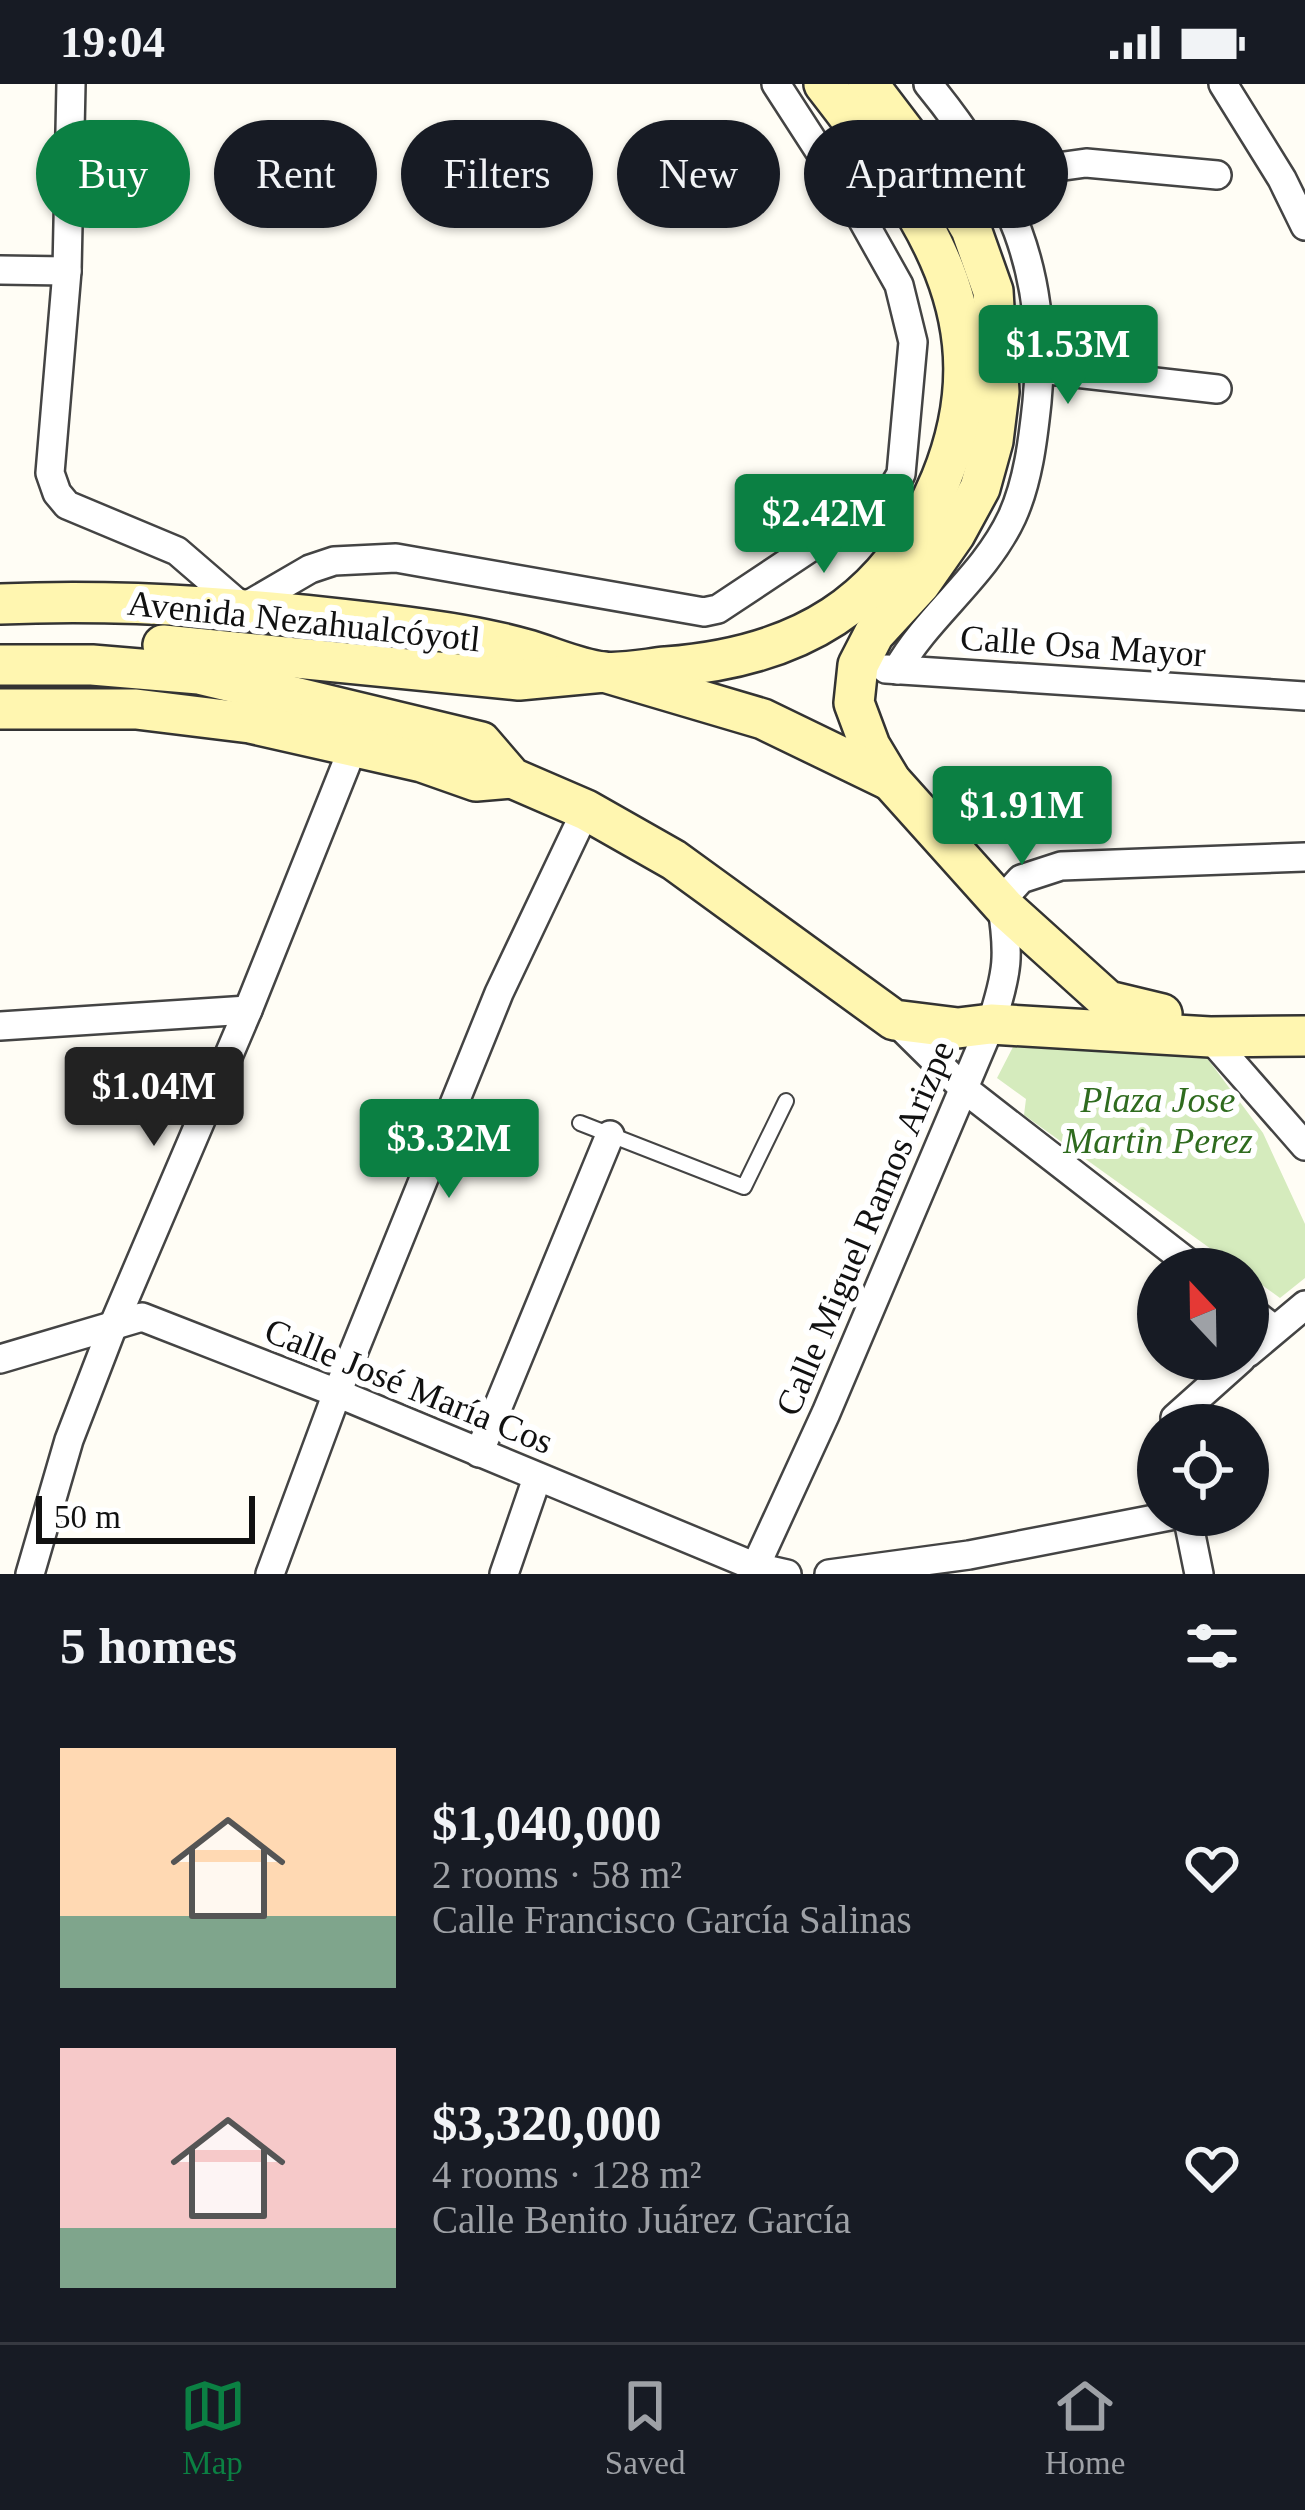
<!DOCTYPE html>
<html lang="en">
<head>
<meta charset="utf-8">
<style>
  body { margin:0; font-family:"Times New Roman",serif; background:#242831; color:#f1f3f6; height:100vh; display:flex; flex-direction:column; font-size:45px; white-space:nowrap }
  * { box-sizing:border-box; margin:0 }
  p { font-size:39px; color:#9ea1a6 }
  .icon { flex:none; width:66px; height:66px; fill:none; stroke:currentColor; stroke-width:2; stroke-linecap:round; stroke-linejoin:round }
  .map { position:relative; height:1490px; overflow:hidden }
  .drawer { display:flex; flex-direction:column; background:#171b24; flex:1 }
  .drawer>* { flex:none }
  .guide { position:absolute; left:36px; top:36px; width:1233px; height:108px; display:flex; gap:24px }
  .needle { width:78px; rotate:338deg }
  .controls { position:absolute; left:1137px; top:1164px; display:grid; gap:24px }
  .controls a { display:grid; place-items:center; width:132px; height:132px; border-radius:50%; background:#171b24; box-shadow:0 3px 9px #0004; font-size:60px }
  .scale { position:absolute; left:36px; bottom:30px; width:219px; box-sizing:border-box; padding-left:12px; border:6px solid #111; border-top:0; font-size:33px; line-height:42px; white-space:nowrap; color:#111; -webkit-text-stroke:9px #fff; paint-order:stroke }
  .price { position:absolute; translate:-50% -102px; padding:0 27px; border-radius:12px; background:#0b8043; color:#fff; font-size:39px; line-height:78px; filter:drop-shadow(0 3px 6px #0008) }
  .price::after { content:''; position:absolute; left:50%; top:72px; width:36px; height:27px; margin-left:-18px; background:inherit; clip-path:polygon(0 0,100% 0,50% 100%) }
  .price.current { background:#222; color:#fff }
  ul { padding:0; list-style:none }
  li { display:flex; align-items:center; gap:36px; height:300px; padding:0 60px }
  li span { display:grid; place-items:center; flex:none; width:336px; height:240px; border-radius:0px; color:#555 }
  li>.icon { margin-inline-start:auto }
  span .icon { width:144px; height:144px; fill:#fffc; stroke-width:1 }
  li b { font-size:51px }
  h2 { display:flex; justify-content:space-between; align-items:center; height:144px; padding:0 60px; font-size:51px }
  .chip { padding:0 42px; border-radius:54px; background:#171b24; box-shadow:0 3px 9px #0004; font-size:42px; line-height:108px }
  .chip.current { background:#0b8043; color:#fff }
  .status { display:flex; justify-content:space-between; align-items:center; height:84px; padding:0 60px; background:#171b24; direction:ltr }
  .status svg { height:33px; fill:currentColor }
  .tab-bar { display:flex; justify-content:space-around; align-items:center; height:168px; border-top:3px solid #363941; background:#171b24; font-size:33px; color:#9ea1a6 }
  .tab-bar a { display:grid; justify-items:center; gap:6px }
  .tab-bar .current { color:#0b8043 }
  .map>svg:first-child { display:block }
</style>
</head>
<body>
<div class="status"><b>19:04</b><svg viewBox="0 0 49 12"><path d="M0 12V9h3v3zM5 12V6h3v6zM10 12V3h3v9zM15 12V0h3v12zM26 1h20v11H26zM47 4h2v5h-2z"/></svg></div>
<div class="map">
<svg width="1305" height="1490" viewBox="0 0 1305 1490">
  <rect width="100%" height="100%" fill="#fffdf5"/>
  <path fill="#d5ebbd" d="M1014,961L1198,962L1263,1049L1305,1140V1194L1280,1214L1248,1191V1185H1239L1024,1031L1026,1015L997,994Z"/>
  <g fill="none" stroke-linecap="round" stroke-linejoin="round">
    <g stroke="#444" stroke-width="18">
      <path id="service" d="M580,1039L744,1103L786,1017"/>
    </g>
    <g stroke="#444" stroke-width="32">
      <g id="minor">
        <path d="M71,0L67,187L50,389L57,409L67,421L177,467L243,524L310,485L334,477L396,474L704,528L718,525L888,412L901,390L913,258L899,201L853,119L776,0"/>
        <path d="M1223,0L1282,95L1305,142"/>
        <path d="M997,103L1050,84L1086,79L1217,91"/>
        <path d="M0,186L67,187"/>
        <path d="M1040,285L1217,305"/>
        <path d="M886,585L1305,612"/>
        <path d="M897,586C928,531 984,493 1012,433C1028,398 1033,356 1037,318C1050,188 1009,99 928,0"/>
        <path d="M894,936L963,1004L1196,1185"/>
        <path d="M0,942L248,926"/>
        <path d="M1205,948L1305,1062"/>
        <path d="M1248,1225L1274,1245"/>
        <path d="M1248,1269L1305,1221"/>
        <path d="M0,1275L142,1233L337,1309L756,1483L787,1490"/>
        <path d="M1176,1341L1175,1334L1241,1275"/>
        <path d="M479,1369L610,1051"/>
        <path d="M1187,1431L1199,1490"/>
        <path d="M30,1490L69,1356L113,1242L248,926L354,661"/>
        <path d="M270,1490L337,1309L499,909L586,726"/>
        <path d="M504,1490L537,1394"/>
        <path d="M752,1490L826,1329L991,940C1008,888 1010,871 1001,817L1021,795L1061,782L1305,773"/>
        <path d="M829,1490L969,1471L1175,1431"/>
      </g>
    </g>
    <g stroke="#333" stroke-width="44">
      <g id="secondary">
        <path d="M868,0L948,105L971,145L993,207L999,308L993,357L980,404L955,450L920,500L874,550L858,581L854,619L870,662L891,697L1005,824L1108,917L1162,930"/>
        <path d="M0,520C137,514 272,526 408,543C447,548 486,554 524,565C550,572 577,585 603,588C623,590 646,585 666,583C798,573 889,521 941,395C1007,232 918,122 824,0"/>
        <path d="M163,561L519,596L604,588L763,635L891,697"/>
        <path d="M0,581H92L199,590L481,658L512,694L586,726L674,776L894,936L958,944L991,940L1210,953L1305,952"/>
        <path d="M0,625H136L250,639L422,678L476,697L512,694"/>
      </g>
    </g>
    <use href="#service" stroke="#fff" stroke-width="14"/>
    <use href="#minor" stroke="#fff" stroke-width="27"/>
    <use href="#secondary" stroke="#fff6b0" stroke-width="39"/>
  </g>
  <g text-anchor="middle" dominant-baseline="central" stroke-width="12" stroke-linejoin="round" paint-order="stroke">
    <g font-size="36" fill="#111" stroke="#fff">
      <text transform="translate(304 537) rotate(6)">Avenida Nezahualcóyotl</text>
      <text transform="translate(1083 562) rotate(4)">Calle Osa Mayor</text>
      <text transform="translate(865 1144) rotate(-67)">Calle Miguel Ramos Arizpe</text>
      <text transform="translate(409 1302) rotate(22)">Calle José María Cos</text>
    </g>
    <g font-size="36" font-style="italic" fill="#2f6b1f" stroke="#fff">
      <text x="1158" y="1016">Plaza Jose<tspan x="1158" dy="41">Martin Perez</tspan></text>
    </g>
  </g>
</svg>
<div class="controls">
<a><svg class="needle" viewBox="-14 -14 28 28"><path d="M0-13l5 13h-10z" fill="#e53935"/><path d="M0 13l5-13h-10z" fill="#9ea1a6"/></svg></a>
<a><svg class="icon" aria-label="locate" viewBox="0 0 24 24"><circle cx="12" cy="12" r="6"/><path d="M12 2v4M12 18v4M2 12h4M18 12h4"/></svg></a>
</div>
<div class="scale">50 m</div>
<b class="price" style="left:1068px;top:323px">$1.53M</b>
<b class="price" style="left:824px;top:492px">$2.42M</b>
<b class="price" style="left:1022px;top:784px">$1.91M</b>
<b class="price current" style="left:154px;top:1065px">$1.04M</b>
<b class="price" style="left:449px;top:1117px">$3.32M</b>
<div class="guide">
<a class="chip current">Buy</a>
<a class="chip">Rent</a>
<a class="chip">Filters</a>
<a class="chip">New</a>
<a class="chip">Apartment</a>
</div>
</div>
<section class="drawer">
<h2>5 homes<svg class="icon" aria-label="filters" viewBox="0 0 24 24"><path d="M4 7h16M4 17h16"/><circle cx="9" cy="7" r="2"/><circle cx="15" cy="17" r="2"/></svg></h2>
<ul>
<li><span style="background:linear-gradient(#ffd9b3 70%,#7fa58c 0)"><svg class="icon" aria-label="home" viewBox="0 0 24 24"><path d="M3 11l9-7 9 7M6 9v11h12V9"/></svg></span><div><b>$1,040,000</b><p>2 rooms · 58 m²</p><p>Calle Francisco García Salinas</p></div><svg class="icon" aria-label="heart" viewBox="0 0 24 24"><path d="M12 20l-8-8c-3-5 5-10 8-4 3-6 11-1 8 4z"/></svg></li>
<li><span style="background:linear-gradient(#f6c9c9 75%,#7fa58c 0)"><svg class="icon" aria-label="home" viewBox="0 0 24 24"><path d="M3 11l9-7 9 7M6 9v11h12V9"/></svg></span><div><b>$3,320,000</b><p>4 rooms · 128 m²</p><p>Calle Benito Juárez García</p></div><svg class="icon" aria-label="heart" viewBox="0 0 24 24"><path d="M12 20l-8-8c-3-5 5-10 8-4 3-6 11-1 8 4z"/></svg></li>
</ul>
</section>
<nav class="tab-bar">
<a class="current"><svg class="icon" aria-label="map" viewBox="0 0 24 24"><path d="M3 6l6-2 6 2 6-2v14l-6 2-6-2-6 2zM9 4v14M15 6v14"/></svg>Map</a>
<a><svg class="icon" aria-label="saved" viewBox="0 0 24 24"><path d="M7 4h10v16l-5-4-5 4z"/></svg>Saved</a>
<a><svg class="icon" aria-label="home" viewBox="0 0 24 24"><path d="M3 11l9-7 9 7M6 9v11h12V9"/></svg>Home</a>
</nav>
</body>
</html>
